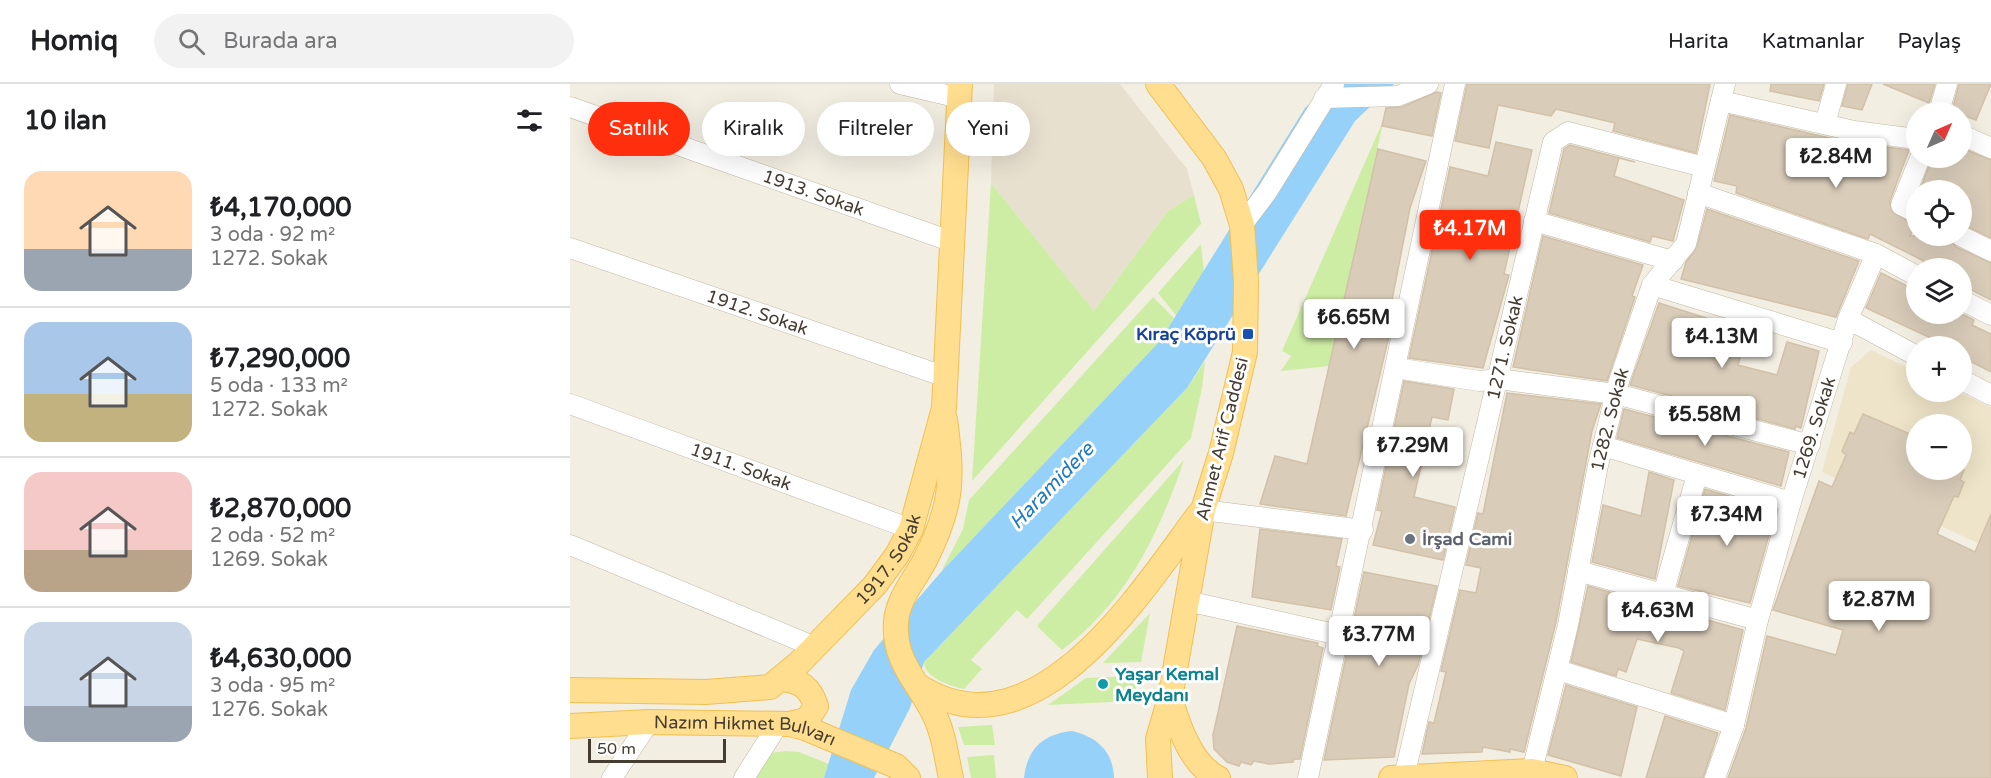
<!DOCTYPE html>
<html lang="tr">
<head>
<meta charset="utf-8">
<style>
  body { margin:0; font-family:"Varela Round",sans-serif; background:#f2f2f2; color:#202124; height:100vh; display:flex; flex-direction:column; font-size:22px; white-space:nowrap }
  * { box-sizing:border-box; margin:0 }
  p { font-size:20px; color:#757577 }
  .icon { flex:none; width:33px; height:33px; fill:none; stroke:currentColor; stroke-width:2; stroke-linecap:round; stroke-linejoin:round }
  .map { position:relative; flex:1; overflow:hidden }
  .panel { display:flex; flex-direction:column; background:#fff; width:570px }
  .panel>* { flex:none }
  .top-card { position:absolute; left:18px; top:18px; width:570px; height:54px; display:flex; gap:12px }
  .needle { width:39px; rotate:45deg }
  .tools { position:absolute; left:1336px; top:18px; display:grid; gap:12px }
  .tools a { display:grid; place-items:center; width:66px; height:66px; border-radius:50%; background:#fff; box-shadow:0 6px 24px #0002; font-size:30px }
  .scale { position:absolute; left:18px; bottom:15px; width:138px; box-sizing:border-box; padding-left:6px; border:3px solid #453d32; border-top:0; font-size:16px; line-height:21px; white-space:nowrap; color:#453d32; -webkit-text-stroke:4px #fff; paint-order:stroke }
  .price { position:absolute; translate:-50% -51px; padding:0 14px; border-radius:6px; background:#fff; color:#222; font-size:20px; line-height:39px; filter:drop-shadow(0 2px 3px #0008) }
  .price::after { content:''; position:absolute; left:50%; top:36px; width:18px; height:14px; margin-left:-9px; background:inherit; clip-path:polygon(0 0,100% 0,50% 100%) }
  .price.on { background:#ff2f0d; color:#fff }
  ul { padding:0; list-style:none }
  li { display:flex; align-items:center; gap:18px; height:150px; padding:0 24px }
  li+li { border-top:2px solid #e0e0e0 }
  li span { display:grid; place-items:center; flex:none; width:168px; height:120px; border-radius:18px; color:#555 }
  li>.icon { margin-inline-start:auto }
  span .icon { width:72px; height:72px; fill:#fffc; stroke-width:1 }
  li b { font-size:26px }
  h2 { display:flex; justify-content:space-between; align-items:center; height:72px; padding:0 24px; font-size:26px }
  .tag { padding:0 21px; border-radius:27px; background:#fff; box-shadow:0 6px 24px #0002; font-size:21px; line-height:54px }
  .tag.on { background:#ff2f0d; color:#fff }
  header { display:flex; align-items:center; gap:36px; box-sizing:border-box; height:84px; padding:0 30px; background:#fff; border-bottom:2px solid #e0e0e0 }
  header strong { font-size:28px }
  nav { display:flex; gap:33px; margin-inline-start:auto; font-size:21px }
  .search { width:420px; height:54px; background:#f2f2f2; display:flex; align-items:center; gap:15px; box-sizing:border-box; padding:0 21px; border-radius:33px; color:#757577; font-size:22px }
  main { display:flex; flex:1; min-height:0 }
  .map>svg:first-child { display:block }
</style>
</head>
<body>
<header>
<strong>Homiq</strong>
<div class="search"><svg class="icon" aria-label="search" viewBox="0 0 24 24"><circle cx="10" cy="10" r="6"/><path d="M15 15l6 6"/></svg>Burada ara</div>
<nav><a>Harita</a><a>Katmanlar</a><a>Paylaş</a></nav>
</header>
<main>
<section class="panel">
<h2>10 ilan<svg class="icon" aria-label="filters" viewBox="0 0 24 24"><path d="M4 7h16M4 17h16"/><circle cx="9" cy="7" r="2"/><circle cx="15" cy="17" r="2"/></svg></h2>
<ul>
<li><span style="background:linear-gradient(#ffd9b3 65%,#9aa5b1 0)"><svg class="icon" aria-label="home" viewBox="0 0 24 24"><path d="M3 11l9-7 9 7M6 9v11h12V9"/></svg></span><div><b>₺4,170,000</b><p>3 oda · 92 m²</p><p>1272. Sokak</p></div></li>
<li><span style="background:linear-gradient(#a9c7e8 60%,#c2b280 0)"><svg class="icon" aria-label="home" viewBox="0 0 24 24"><path d="M3 11l9-7 9 7M6 9v11h12V9"/></svg></span><div><b>₺7,290,000</b><p>5 oda · 133 m²</p><p>1272. Sokak</p></div></li>
<li><span style="background:linear-gradient(#f6c9c9 65%,#b9a48a 0)"><svg class="icon" aria-label="home" viewBox="0 0 24 24"><path d="M3 11l9-7 9 7M6 9v11h12V9"/></svg></span><div><b>₺2,870,000</b><p>2 oda · 52 m²</p><p>1269. Sokak</p></div></li>
<li><span style="background:linear-gradient(#c9d6e8 70%,#9aa5b1 0)"><svg class="icon" aria-label="home" viewBox="0 0 24 24"><path d="M3 11l9-7 9 7M6 9v11h12V9"/></svg></span><div><b>₺4,630,000</b><p>3 oda · 95 m²</p><p>1276. Sokak</p></div></li>
</ul>
</section>
<div class="map">
<svg width="1421" height="694" viewBox="0 0 1421 694">
  <rect width="100%" height="100%" fill="#f3eee2"/>
  <path fill="#e8e0cf" d="M424,0H550L617,85L624,111L598,127L524,227L421,99Z"/>
  <path fill="#eee4c9" fill-rule="evenodd" d="M1301,266L1347,288V308H1388L1421,323V465L1252,388L1281,283ZM1347,340H1392V386H1347Z"/>
  <g fill="#cdeda5">
    <path d="M814,35L759,282L711,287L721,272L712,267Z"/>
    <path d="M421,99L524,227L598,127L624,111L631,140L402,397Z"/>
    <path d="M631,160L635,198L636,268L588,209Z"/>
    <path d="M583,213L604,234L590,257L371,488L393,445L399,416Z"/>
    <path d="M635,277L632,304L621,354L457,535L447,526L401,576L412,585L394,605C381,602 354,594 354,578L617,304Z"/>
    <path d="M614,376C589,450 556,518 492,566L467,542Z"/>
    <path d="M580,529L571,578L533,579Z"/>
    <path d="M568,592L564,617L478,621L516,594Z"/>
    <path d="M422,641L425,661H394L388,643Z"/>
    <path d="M215,667L229,668L259,680L254,694H182L201,669Z"/>
    <path d="M424,671L426,694H401L397,673Z"/>
  </g>
  <g fill="#95d1f8">
    <path d="M761,0H824L785,37L617,304L354,578L340,624L304,694H254L281,606L304,566L371,488L590,257L735,24Z"/>
    <path d="M502,647C527,653 543,667 544,694H454C457,665 473,650 502,647Z"/>
  </g>
  <g fill="#d9ccb9" stroke="#d1c1a8" stroke-width="1.5">
    <path d="M897,0H1140L1126,69L1043,47L1045,39L986,25L981,32L928,21L919,64L885,57Z"/>
    <path d="M1201,0H1254L1249,17L1200,7Z"/>
    <path d="M1278,0H1302L1292,26L1272,22Z"/>
    <path d="M1313,0H1365L1359,19Z"/>
    <path d="M1389,0H1421L1406,36L1382,27Z"/>
    <path d="M867,8L871,9L862,52L812,42L816,24L832,23Z"/>
    <path d="M1160,31L1281,59L1339,66L1320,117L1321,127L1345,141L1340,152H1379L1386,163L1421,179V216L1392,201V184H1356L1352,181L1354,177L1300,150L1298,155L1166,109L1167,102L1144,97Z"/>
    <path d="M926,58L962,66L934,190L939,191L913,284L839,274L880,83L918,92Z"/>
    <path d="M1000,61L1065,78L1049,74L1044,92L1114,116L1103,157L1082,152L1080,158L979,129L994,65Z"/>
    <path d="M1392,64L1421,76V154L1392,140V106H1350L1362,74H1392Z"/>
    <path d="M808,65L856,77L840,124L820,226L825,227L776,432L690,420L705,372L737,380Z"/>
    <path d="M1137,125L1289,177L1266,233L1111,195L1116,178L1127,163Z"/>
    <path d="M973,152L1073,181L1062,212L1065,213L1037,297L943,283Z"/>
    <path d="M1311,189L1347,207V230H1392L1404,236L1402,241L1421,250V288L1392,273V262H1378L1296,224Z"/>
    <path d="M1089,219L1177,247L1168,281L1207,291L1217,258L1249,267L1231,344L1226,342L1225,345L1060,301Z"/>
    <path d="M834,297L884,305L878,336L862,333L844,413L885,423L873,476L803,461L812,427L807,426Z"/>
    <path d="M937,309L1031,320L1022,347L986,538L954,668L940,665V668L913,663L912,668L852,670L859,638L864,639L876,588L871,587L890,506L906,509L911,484L896,481L908,429L913,430Z"/>
    <path d="M1054,325L1219,368L1211,402L1047,354Z"/>
    <path d="M1293,330L1347,353V386H1394L1390,396L1394,398L1388,413L1384,412L1367,450L1405,468L1421,430V694H1158L1176,644L1197,552L1266,571L1273,546L1203,526L1249,397L1262,403L1276,371L1272,367L1280,348L1284,350Z"/>
    <path d="M1079,388L1104,396L1085,495L1022,478L1033,421L1071,432Z"/>
    <path d="M1135,405L1206,426L1180,519L1108,502Z"/>
    <path d="M690,445L772,455L766,482L770,483L761,526L682,513Z"/>
    <path d="M794,488L867,502L848,581L839,600L824,673L754,676Z"/>
    <path d="M1018,502L1173,546L1155,626L1101,609L1114,567L1109,564L1067,555L1056,588L1048,585L1046,592L1001,578Z"/>
    <path d="M667,542L748,559L747,562L753,564L730,675H724L723,678L699,680L684,677L681,681L671,678L669,682L657,678L644,665L643,651Z"/>
    <path d="M996,601L1067,623L1051,692L978,671Z"/>
    <path d="M1095,632L1148,649L1133,694H1076Z"/>
  </g>
  <g fill="none" stroke-linecap="round" stroke-linejoin="round">
    <g stroke="#c2b8a6" stroke-width="21">
      <g id="minor">
        <path d="M330,0L390,14"/>
        <path d="M754,14L828,12L858,0"/>
        <path d="M1151,17L1284,47L1347,55"/>
        <path id="s1" d="M0,23L383,158"/>
        <path d="M1369,28L1377,0"/>
        <path d="M1255,40L1266,0"/>
        <path d="M1392,51L1421,64"/>
        <path d="M1128,109L1306,170L1347,192"/>
        <path d="M1347,129L1331,121L1350,74"/>
        <path d="M964,137L1103,177"/>
        <path d="M672,141L697,108L764,0"/>
        <path d="M1391,152L1421,167"/>
        <path id="s2" d="M0,164L376,293"/>
        <path d="M1082,201L1272,259"/>
        <path d="M1392,216L1421,231"/>
        <path d="M1278,235L1347,272"/>
        <path d="M826,284L909,297L928,295L1046,310L1240,361"/>
        <path d="M1392,296L1421,311"/>
        <path id="s3" d="M0,320L341,445"/>
        <path d="M1033,362L1221,418"/>
        <path d="M633,426L793,446"/>
        <path d="M0,461L245,563"/>
        <path d="M1008,487L1188,536"/>
        <path d="M1093,510L1127,391"/>
        <path d="M617,517L769,551"/>
        <path d="M988,586L1164,641"/>
        <path id="s4" d="M962,687L998,541L1028,381L1049,297L1082,201L1116,160L1155,0"/>
        <path id="s5" d="M834,693L983,58L998,48L1134,83"/>
        <path d="M42,694L79,638"/>
        <path d="M174,694L209,639"/>
        <path d="M738,694L885,0"/>
        <path id="s6" d="M1145,694L1164,641L1188,536L1221,418L1278,235L1306,170"/>
      </g>
    </g>
    <g stroke="#f1c052" stroke-width="26">
      <g id="major">
        <path d="M588,0L644,74L661,105L672,141L676,197L675,268L651,369L633,426L600,614L588,655L590,694"/>
        <path d="M375,335C383,395 383,421 355,476C345,495 327,516 326,538C323,576 347,597 363,628C374,649 376,672 381,694"/>
        <path d="M212,595C230,597 240,603 246,622L237,636L219,640"/>
        <path d="M347,601C464,679 571,508 629,430"/>
        <path id="s7" d="M0,606L136,608L200,603L229,579L268,539L305,501L327,471L341,445L374,324L390,0"/>
        <path d="M600,614C608,641 621,681 648,694"/>
        <path id="s8" d="M0,642L79,638L219,640L235,644L326,682L338,694"/>
        <path d="M821,694L962,687L995,694"/>
      </g>
    </g>
    <use href="#minor" stroke="#fff" stroke-width="20"/>
    <use href="#major" stroke="#ffde8f" stroke-width="24"/>
  </g>
  <rect fill="#1a4fb4" stroke="#fff" stroke-width="2" x="672" y="244" width="12" height="12" rx="3"/>
  <circle fill="#6b7280" stroke="#fff" stroke-width="2" cx="840" cy="455" r="6"/>
  <circle fill="#0f9aa8" stroke="#fff" stroke-width="2" cx="533" cy="600" r="6"/>
  <g text-anchor="middle" dominant-baseline="central" stroke-width="6" stroke-linejoin="round" paint-order="stroke">
    <g font-size="18" fill="#453d32" stroke="#fff">
      <text stroke="none"><textPath href="#s1" startOffset="258">1913. Sokak</textPath></text>
      <text stroke="none"><textPath href="#s2" startOffset="198">1912. Sokak</textPath></text>
      <text stroke="none"><textPath href="#s5" startOffset="441">1271. Sokak</textPath></text>
      <text stroke="none"><textPath href="#s4" startOffset="360">1282. Sokak</textPath></text>
      <text stroke="none"><textPath href="#s6" startOffset="364">1269. Sokak</textPath></text>
      <text transform="translate(652 355) rotate(-76)">Ahmet Arif Caddesi</text>
      <text stroke="none"><textPath href="#s3" startOffset="182">1911. Sokak</textPath></text>
      <text stroke="none"><textPath href="#s7" startOffset="376">1917. Sokak</textPath></text>
      <text stroke="none"><textPath href="#s8" startOffset="176">Nazım Hikmet Bulvarı</textPath></text>
    </g>
    <g font-size="18" font-weight="bold" fill="#164399" stroke="#fff" text-anchor="end">
      <text x="666" y="250">Kıraç Köprü</text>
    </g>
    <g font-size="18" font-weight="bold" fill="#5b616d" stroke="#fff" text-anchor="start">
      <text x="852" y="455">İrşad Cami</text>
    </g>
    <g font-size="18" font-weight="bold" fill="#0d838f" stroke="#fff" text-anchor="start">
      <text x="545" y="590">Yaşar Kemal<tspan x="545" dy="21">Meydanı</tspan></text>
    </g>
    <g font-size="20" font-style="italic" fill="#207bbc" stroke="#fff">
      <text transform="translate(482 402) rotate(-46)">Haramidere</text>
    </g>
  </g>
</svg>
<div class="tools">
<a><svg class="needle" viewBox="-14 -14 28 28"><path d="M0-13l5 13h-10z" fill="#e53935"/><path d="M0 13l5-13h-10z" fill="#757577"/></svg></a>
<a><svg class="icon" aria-label="locate" viewBox="0 0 24 24"><circle cx="12" cy="12" r="6"/><path d="M12 2v4M12 18v4M2 12h4M18 12h4"/></svg></a>
<a><svg class="icon" aria-label="layers" viewBox="0 0 24 24"><path d="M12 4l9 5-9 5-9-5zM3 14l9 5 9-5"/></svg></a>
<a>+</a>
<a>−</a>
</div>
<div class="scale">50 m</div>
<b class="price" style="left:1266px;top:105px">₺2.84M</b>
<b class="price on" style="left:900px;top:177px">₺4.17M</b>
<b class="price" style="left:784px;top:266px">₺6.65M</b>
<b class="price" style="left:1152px;top:285px">₺4.13M</b>
<b class="price" style="left:1135px;top:363px">₺5.58M</b>
<b class="price" style="left:843px;top:394px">₺7.29M</b>
<b class="price" style="left:1157px;top:463px">₺7.34M</b>
<b class="price" style="left:1309px;top:548px">₺2.87M</b>
<b class="price" style="left:1088px;top:559px">₺4.63M</b>
<b class="price" style="left:809px;top:583px">₺3.77M</b>
<div class="top-card">
<a class="tag on">Satılık</a>
<a class="tag">Kiralık</a>
<a class="tag">Filtreler</a>
<a class="tag">Yeni</a>
</div>
</div>
</main>
</body>
</html>
